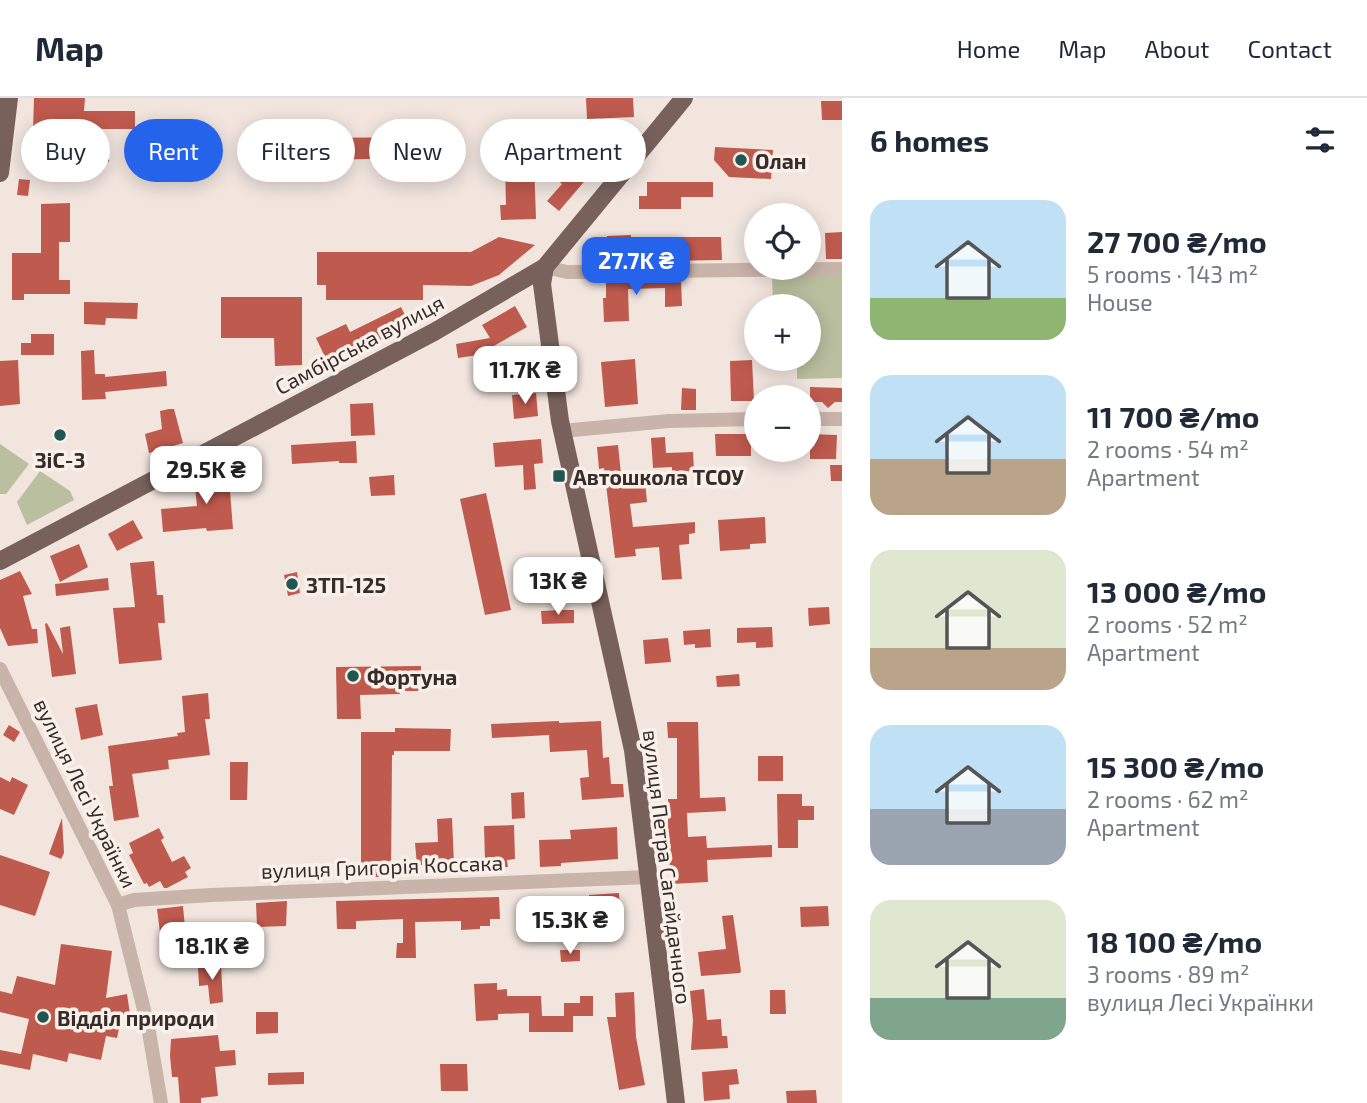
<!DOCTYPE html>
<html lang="en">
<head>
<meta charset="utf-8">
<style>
  body { margin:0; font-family:"Exo 2",sans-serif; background:#f2f2f3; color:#1f2937; height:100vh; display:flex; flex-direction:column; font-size:26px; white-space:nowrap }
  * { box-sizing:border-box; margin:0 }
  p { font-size:23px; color:#747a83 }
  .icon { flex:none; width:38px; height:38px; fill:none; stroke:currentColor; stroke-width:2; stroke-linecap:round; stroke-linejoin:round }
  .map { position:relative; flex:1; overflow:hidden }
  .sheet { display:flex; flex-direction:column; background:#fff; width:525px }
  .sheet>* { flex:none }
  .hud { position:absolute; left:21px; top:21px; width:665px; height:63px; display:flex; gap:14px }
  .buttons { position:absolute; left:744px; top:105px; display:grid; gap:14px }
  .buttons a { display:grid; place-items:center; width:77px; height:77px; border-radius:50%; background:#fff; box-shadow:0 4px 18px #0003; font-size:35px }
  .price { position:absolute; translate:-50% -60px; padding:0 16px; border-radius:14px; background:#fff; color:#222; font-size:23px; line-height:46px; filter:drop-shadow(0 2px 4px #0008) }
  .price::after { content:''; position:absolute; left:50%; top:42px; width:21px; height:16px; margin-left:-10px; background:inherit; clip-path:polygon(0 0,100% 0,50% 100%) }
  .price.on { background:#2563eb; color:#fff }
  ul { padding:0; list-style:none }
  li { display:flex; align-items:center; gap:21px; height:175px; padding:0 28px }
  li span { display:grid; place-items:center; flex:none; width:196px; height:140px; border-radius:21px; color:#555 }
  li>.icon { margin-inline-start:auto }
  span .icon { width:84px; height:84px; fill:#fffc; stroke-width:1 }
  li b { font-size:30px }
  h2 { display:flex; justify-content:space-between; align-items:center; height:84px; padding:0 28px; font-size:30px }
  .tag { padding:0 24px; border-radius:32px; background:#fff; box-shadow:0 4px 18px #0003; font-size:24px; line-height:63px }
  .tag.on { background:#2563eb; color:#fff }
  header { display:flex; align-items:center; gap:42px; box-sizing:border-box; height:98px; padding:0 35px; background:#fff; border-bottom:2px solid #e0e1e3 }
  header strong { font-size:33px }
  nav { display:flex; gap:38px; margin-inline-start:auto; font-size:24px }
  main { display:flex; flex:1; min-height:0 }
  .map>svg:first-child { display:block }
</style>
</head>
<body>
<header>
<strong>Map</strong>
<nav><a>Home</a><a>Map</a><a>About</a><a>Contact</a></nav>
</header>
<main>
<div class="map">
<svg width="842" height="1005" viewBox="0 0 842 1005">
  <rect width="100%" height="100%" fill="#f1e5de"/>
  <g fill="#b9bf9f">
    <path d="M772,175H842V280L797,281V261H808V208H773Z"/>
    <path d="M0,346L29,366L6,396H0Z"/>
    <path d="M40,373L70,393L74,402L27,427L17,404Z"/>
  </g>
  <g fill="#bf5a4e">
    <path d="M34,0H85L84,13H135V31H83L109,51V64L42,66L43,34L33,33Z"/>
    <path d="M586,0H633L634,19L587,21Z"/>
    <path d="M821,3H842V22H822Z"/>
    <path d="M549,29L550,76L534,63L536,121L501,122L500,107H506L505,65H489L488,31Z"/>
    <path d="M585,38L607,57L559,113L547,103L562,86L551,77Z"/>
    <path d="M440,39V60L305,62V40Z"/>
    <path d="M715,49L773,52L771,81L729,79L714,62Z"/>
    <path d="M19,81L30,82L28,98L17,97Z"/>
    <path d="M647,84H713V99H681V111H639V98H647Z"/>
    <path d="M70,105V144H59V182H70V196H24V202H12V155H41V106Z"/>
    <path d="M842,134V161H826L825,135Z"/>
    <path d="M631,137V139H721L722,162L664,163V155L631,154L632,164H608L607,138Z"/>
    <path d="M499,139L535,147L499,177L471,188L423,187V202H326V187H317V154H471Z"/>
    <path d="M681,182L682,208L665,209V190L628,191L629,223L604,224L603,200H606V183Z"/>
    <path d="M221,199H302V267L275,268L274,240H221Z"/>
    <path d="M84,204L138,205L137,221L106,220L105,227L84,226Z"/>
    <path d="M515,208L527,229L478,257L458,260L456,246L490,240L482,227Z"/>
    <path d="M401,209L410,227L368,248L365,243L326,261L316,240L346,226L350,234Z"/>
    <path d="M31,236H54V257H21V245H31Z"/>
    <path d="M94,252L95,276H105V279L166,273L167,288L105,294L106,301L82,302L81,253Z"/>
    <path d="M635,261L638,306L605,309L601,264Z"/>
    <path d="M18,262L20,306L0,308V263Z"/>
    <path d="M752,262L754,303H731L730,263Z"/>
    <path d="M810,289L842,290V304H835L828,310L822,304H810Z"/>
    <path d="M682,290L696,291V312H681Z"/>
    <path d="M536,295L538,318L514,321L512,297Z"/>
    <path d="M373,305L375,337L351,338L350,306Z"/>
    <path d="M169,311H174L183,345L149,355L145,336L162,331L160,313Z"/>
    <path d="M715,336H751V358H716Z"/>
    <path d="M810,336L837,337L836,361H810Z"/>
    <path d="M665,339L666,355L693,354L694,373L672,374V369L653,370L651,340Z"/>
    <path d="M541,341L543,365L534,366L536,391L524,392L523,367L495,369L493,345Z"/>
    <path d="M356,343L357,365H339V363L292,366L291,347Z"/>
    <path d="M618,347L621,376L644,374L647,404L630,406L633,429L695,424V435L689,436V446L679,447L682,481L662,482L659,449L635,451L636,458L615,460L604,370L599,371L597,349Z"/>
    <path d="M830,367H842V383H831Z"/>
    <path d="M239,374L241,392L230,393L233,431L207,433L206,430L163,434L161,411L197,408L194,379Z"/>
    <path d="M394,377L395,397L371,398L369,379Z"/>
    <path d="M486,395L511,512L485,517L460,401Z"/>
    <path d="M765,419L766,445L750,446V451L720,453L718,422Z"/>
    <path d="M133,422L143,440L117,453L108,436Z"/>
    <path d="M79,446L88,469L60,484L50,458Z"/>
    <path d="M154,463L157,497H163L165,525H158L162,562L119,566L113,510L135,509L130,465Z"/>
    <path d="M20,473L32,496L23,498L32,531H37L38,545L8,548L0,530V482Z"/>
    <path d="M297,474L300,495L288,498L284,477Z"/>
    <path d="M108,480L109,492L56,498L55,486Z"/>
    <path d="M829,509L830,526L809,528L808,510Z"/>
    <path d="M562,512H574V525L542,526L541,513Z"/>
    <path d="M47,525L63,556L60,530L70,528L76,576L52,579L45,526Z"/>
    <path d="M772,529L773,549L756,550V544L737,545V530Z"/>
    <path d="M710,531L711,549L695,550V546L684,547L683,533Z"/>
    <path d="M668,540L671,564L645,566L643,542Z"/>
    <path d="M421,568V593H399L400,596L360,597L361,621H337L336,569Z"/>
    <path d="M739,576L740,588L717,589L716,578Z"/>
    <path d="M208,595L210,621H205L210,657L168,662L169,671L132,676L139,719L114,723L109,688H113L108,648L178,638L177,635L185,634L182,598Z"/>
    <path d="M97,606L103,637L81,642L75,610Z"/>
    <path d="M559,623V625L601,623L603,660L609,659L611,686H623L624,699L582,702L580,680L589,679L587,652L550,654L549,637L492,640L491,626Z"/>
    <path d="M667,624H698L700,700L725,699L726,713L687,715L688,739L706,738L707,750L772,747V759L707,762L708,784L671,786L668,740V701H677V640H668Z"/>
    <path d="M9,627L20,634L14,644L3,637Z"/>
    <path d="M395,630L451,631L450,653H394V657H392L391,779H361V634H395Z"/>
    <rect x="758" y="658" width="25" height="25"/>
    <path d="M230,664H248L247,702H230Z"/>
    <path d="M0,679L10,684L12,679L28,687L14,717L0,711Z"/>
    <path d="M524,694L525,720L512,721L511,695Z"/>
    <path d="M777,696H802V708H814V722H798V750H778Z"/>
    <path d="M62,720L64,755L61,761L49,756Z"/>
    <path d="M452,720L454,766L417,767L415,745L438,744L437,721Z"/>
    <path d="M514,727L515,761L507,762L508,769L493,770V762L485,763L484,728Z"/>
    <path d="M617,729L618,761L561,765V768L540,769L539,742L571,741L570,732Z"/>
    <path d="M159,730L164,740L161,742L172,764L184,758L191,770L185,774L188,779L167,790H164L160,783L149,789L147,785L144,786L129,757L133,755L129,745Z"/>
    <path d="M0,757L50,774L35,818L0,807Z"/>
    <path d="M619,795L620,815H590L589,797Z"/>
    <path d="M556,798V815H561L562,826L531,827L530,799Z"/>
    <path d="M499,799L500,821H490V828H480V831L461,832V823L415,824L416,860H396L397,845H403V821L356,823V831H337L336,803Z"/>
    <path d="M287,803L286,828L257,829L256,805Z"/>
    <path d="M183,808L186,840H183L185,864L164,866L157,811Z"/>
    <path d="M828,808L829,828L801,829L800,809Z"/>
    <path d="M733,817L741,873L740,875L701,878L698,854L726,851L722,818Z"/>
    <path d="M61,846L112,853L106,900L127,896L130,916L122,917L117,940L106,938L101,962L69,955L67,964L33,956L30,972L0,966V952L21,956L29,921L0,914V893L12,896L17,878L55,887Z"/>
    <path d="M560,852H580V863L561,864Z"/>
    <path d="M221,868L223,904L210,906L208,887L199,888L198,869Z"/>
    <path d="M497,885V892L507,891V898H541L542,918H573V934H529V915L498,916V922L476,923L474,886Z"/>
    <path d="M704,891L707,922L721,921L722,938H727L728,950L691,952L693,922L690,893Z"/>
    <path d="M770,892H785L786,916H770Z"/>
    <path d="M634,894L636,939L645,987L619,992L607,919H616L615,895Z"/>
    <path d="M580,898H593V918H564V905H580Z"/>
    <path d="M256,914H278V935L256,936Z"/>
    <path d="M218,937L220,953L235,952L236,967L215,969L218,998L201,1000V1005H180L178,979H172L170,958L171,941Z"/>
    <path d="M440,966H467L468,993H441Z"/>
    <path d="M737,971L739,986L729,987L730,1001L704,1003L702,974Z"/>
    <path d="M304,974V986L268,987V975Z"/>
    <path d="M816,992L817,1005H787L786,993Z"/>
  </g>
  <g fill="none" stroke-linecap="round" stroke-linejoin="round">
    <g stroke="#c9b4aa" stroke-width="14">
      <path d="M545,169L567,174L842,171"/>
      <path d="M808,321H842"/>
      <path d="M562,333L669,323L756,321"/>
      <path d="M0,571L118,807L148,928L161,1005"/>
      <path d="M118,807L134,802L211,797L648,779"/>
    </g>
    <g stroke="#78615b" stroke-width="18">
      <path d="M0,75L9,0"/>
      <path d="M545,169L542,186L560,323L633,652L676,1005"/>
      <path d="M0,463L434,234L545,169L684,0"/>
    </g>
  </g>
  <g fill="#215652" stroke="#f9f0ea" stroke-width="2.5">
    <circle cx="741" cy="62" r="7"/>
    <circle cx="60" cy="337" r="7"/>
    <rect x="552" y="371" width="14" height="14" rx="3.5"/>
    <circle cx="292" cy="486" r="7"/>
    <circle cx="353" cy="578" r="7"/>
    <circle cx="43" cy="919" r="7"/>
  </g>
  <g text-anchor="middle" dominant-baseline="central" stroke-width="7" stroke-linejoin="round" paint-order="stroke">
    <g font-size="21" font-weight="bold" fill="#372c29" stroke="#f9f0ea" text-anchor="start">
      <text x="755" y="62">Олан</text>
      <text x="60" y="361" text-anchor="middle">ЗіС-3</text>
      <text x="573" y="378">Автошкола ТСОУ</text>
      <text x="306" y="486">ЗТП-125</text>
      <text x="367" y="578">Фортуна</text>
      <text x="57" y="919">Відділ природи</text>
    </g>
    <g font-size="21" fill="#372c29" stroke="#f9f0ea">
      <text transform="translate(359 246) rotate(-28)">Самбірська вулиця</text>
      <text transform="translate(86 695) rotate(64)">вулиця Лесі Українки</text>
      <text transform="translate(382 768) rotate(-2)">вулиця Григорія Коссака</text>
      <text transform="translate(668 769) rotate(83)">вулиця Петра Сагайдачного</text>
    </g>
  </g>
</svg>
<div class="buttons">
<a><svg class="icon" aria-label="locate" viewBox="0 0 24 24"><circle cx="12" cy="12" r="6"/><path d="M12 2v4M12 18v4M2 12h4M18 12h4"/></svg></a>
<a>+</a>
<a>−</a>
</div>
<b class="price on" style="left:636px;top:199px">27.7K ₴</b>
<b class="price" style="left:525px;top:308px">11.7K ₴</b>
<b class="price" style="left:206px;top:408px">29.5K ₴</b>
<b class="price" style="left:558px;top:519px">13K ₴</b>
<b class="price" style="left:570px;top:858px">15.3K ₴</b>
<b class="price" style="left:212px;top:884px">18.1K ₴</b>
<div class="hud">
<a class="tag">Buy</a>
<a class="tag on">Rent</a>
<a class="tag">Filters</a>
<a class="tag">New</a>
<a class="tag">Apartment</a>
</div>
</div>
<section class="sheet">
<h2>6 homes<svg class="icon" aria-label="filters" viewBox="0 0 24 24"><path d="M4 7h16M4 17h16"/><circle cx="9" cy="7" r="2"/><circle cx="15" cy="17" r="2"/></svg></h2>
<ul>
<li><span style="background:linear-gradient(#bfe0f5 70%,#8fb573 0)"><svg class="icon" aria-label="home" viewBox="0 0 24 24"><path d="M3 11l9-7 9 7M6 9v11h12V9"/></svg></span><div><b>27 700 ₴/mo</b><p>5 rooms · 143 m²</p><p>House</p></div></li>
<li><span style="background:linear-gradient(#bfe0f5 60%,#b9a48a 0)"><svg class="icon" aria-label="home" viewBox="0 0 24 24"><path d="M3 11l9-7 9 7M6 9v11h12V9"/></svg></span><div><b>11 700 ₴/mo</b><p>2 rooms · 54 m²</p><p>Apartment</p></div></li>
<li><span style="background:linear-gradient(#dfe7d0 70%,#b9a48a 0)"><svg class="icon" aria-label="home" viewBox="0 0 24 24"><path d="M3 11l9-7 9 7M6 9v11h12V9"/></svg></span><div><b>13 000 ₴/mo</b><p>2 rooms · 52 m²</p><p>Apartment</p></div></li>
<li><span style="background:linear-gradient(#bfe0f5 60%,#9aa5b1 0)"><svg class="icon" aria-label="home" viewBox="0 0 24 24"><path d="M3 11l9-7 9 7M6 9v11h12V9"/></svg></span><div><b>15 300 ₴/mo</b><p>2 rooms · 62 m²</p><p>Apartment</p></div></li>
<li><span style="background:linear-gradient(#dfe7d0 70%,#7fa58c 0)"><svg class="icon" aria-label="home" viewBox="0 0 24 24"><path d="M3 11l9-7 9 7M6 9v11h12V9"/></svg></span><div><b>18 100 ₴/mo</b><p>3 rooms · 89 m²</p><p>вулиця Лесі Українки</p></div></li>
</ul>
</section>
</main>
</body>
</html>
